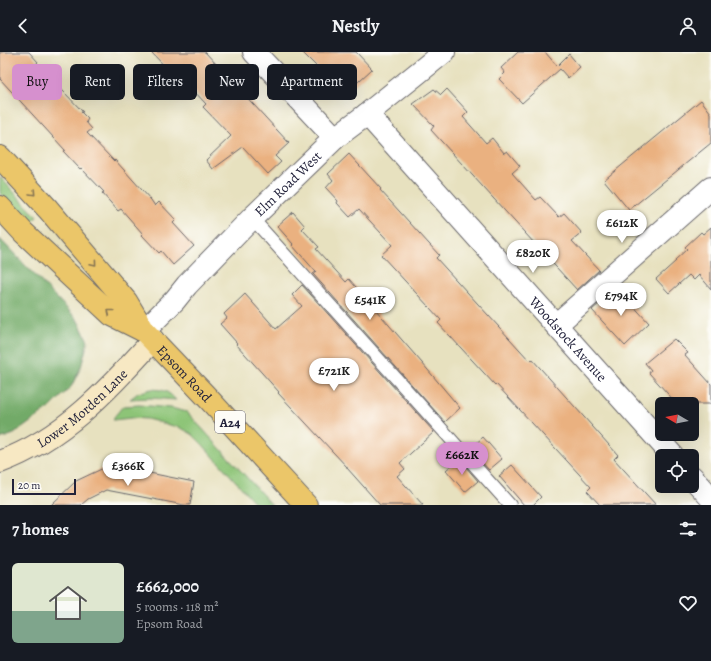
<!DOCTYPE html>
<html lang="en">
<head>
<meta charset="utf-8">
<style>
  body { margin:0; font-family:Alegreya,serif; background:#20242c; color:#f1f3f6; height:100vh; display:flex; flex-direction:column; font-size:15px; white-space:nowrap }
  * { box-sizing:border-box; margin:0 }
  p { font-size:13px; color:#9ea1a6 }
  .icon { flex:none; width:22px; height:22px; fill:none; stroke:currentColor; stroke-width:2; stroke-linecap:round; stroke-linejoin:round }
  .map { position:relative; height:453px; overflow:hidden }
  .panel { display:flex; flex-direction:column; background:#171b24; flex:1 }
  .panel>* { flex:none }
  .banner { position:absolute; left:12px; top:12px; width:400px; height:36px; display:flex; gap:8px }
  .needle { width:26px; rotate:280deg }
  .controls { position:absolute; left:655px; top:345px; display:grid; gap:8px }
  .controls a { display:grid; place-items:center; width:44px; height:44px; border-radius:6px; background:#171b24; box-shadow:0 4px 16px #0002; font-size:20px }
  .scale { position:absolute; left:12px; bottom:10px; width:64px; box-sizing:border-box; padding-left:4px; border:2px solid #22223b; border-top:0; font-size:11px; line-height:14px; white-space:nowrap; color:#22223b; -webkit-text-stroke:3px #fdfcf7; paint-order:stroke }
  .price { position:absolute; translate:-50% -34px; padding:0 9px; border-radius:14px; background:#fff; color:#222; font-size:13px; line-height:26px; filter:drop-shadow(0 1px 2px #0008) }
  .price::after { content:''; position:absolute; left:50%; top:24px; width:12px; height:9px; margin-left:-6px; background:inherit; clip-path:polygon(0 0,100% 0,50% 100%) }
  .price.active { background:#d690ce; color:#111 }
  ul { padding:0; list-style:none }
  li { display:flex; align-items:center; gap:12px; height:100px; padding:0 12px }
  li+li { border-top:1px solid #363941 }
  li span { display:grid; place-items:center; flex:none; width:112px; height:80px; border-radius:6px; color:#555 }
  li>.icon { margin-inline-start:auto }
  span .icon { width:48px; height:48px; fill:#fffc; stroke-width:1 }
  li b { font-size:17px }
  h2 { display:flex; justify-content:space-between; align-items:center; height:48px; padding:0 12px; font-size:17px }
  .pill { padding:0 14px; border-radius:6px; background:#171b24; box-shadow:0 4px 16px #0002; font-size:14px; line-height:36px }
  .pill.active { background:#d690ce; color:#111 }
  header { display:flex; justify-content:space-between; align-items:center; height:52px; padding:0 12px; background:#171b24; font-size:18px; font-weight:700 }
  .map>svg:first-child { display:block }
</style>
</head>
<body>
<header><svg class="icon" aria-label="back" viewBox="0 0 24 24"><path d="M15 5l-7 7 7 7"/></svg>Nestly<svg class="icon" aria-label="person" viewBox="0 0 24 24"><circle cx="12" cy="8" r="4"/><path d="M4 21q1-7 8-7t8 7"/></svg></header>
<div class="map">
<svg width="711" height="453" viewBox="0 0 711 453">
  <rect width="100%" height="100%" fill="#fdfcf7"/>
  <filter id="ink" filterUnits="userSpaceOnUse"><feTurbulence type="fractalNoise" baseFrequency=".025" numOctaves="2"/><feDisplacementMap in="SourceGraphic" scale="8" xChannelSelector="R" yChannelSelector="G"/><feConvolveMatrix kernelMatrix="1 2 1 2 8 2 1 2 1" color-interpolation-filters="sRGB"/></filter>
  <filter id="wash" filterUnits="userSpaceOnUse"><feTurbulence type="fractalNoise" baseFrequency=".012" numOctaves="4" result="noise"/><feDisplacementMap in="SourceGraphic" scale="16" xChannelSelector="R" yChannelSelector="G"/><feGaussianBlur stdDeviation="0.9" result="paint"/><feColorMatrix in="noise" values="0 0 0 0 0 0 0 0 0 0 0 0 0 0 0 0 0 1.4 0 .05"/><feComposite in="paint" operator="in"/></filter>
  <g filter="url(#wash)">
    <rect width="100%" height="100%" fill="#e7e1bf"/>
    <g fill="#8dc477" stroke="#587359">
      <path d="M0,125L37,165L29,173L0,141Z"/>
      <path d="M151,337C164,338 167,338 176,348L151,346L130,347L138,341Z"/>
      <path d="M139,353L171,356L187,360L272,453H257L203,393L192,382L181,376L147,367L131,366L113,368L114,365L123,354Z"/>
    </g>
    <path fill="#72aa68" stroke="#4a6652" d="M0,187L77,267L88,289L81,315L71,335L50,356L14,382L0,387Z"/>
    <g id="blocks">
      <g fill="#eab180">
        <path d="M0,0H29L38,10L36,12L63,39L83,60H81L88,67L86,70L92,77L87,81L114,109L115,108L151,148L155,154L159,150L176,168L173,171L194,194L173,213L161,199L159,201L142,183L143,182L121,157L118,159L102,141L104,140L81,116L80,117L63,99L65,98L54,86L0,27Z"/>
        <path d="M151,0H205L289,91L275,104L281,110L268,122L243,95L213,117L206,108L231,84L203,55L206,52L180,24L177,27Z"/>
        <path d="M302,0H356L372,17L347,40L341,34L338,36Z"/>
        <path d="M518,0H545L557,14L569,2L580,15L568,26L560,17L522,51L499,27L505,21L501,16Z"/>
        <path d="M434,37L441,43L447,37L468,60L463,65L486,91L492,86L504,101L507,99L520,114L512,121L536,148L540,145L559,165L564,161L582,181L572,189L599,218L577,238L431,78L434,74L413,52Z"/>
        <path d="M701,48L711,61V91L629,158L604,128Z"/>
        <path d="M349,102L381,137L380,138L439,203L436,206L530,309L532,307L618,403L614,407L656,453H600L587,439L591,435L496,332L495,333L438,271L441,268L381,203L392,193L359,157L350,165L337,151L338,149L326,136L333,128L328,122Z"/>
        <path d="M293,160L305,174L302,177L319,195L316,197L346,230L349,227L422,311L460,356L445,370L313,222L316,220L292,193L293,192L277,174Z"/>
        <path d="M711,175V237L699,223L694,228L689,223L669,241L656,227L676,209L675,208L687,197L685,195L701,180L703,182Z"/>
        <path d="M302,233L434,380L400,411L405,417L397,424L423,453H380L347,416V415L278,341L279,340L236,292L237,291L220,272L227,266L224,262L245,242L276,277L302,254L292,243Z"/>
        <path d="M617,236L649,271L625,294L592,258Z"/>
        <path d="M674,287L688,301L685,303L711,332V352H677L649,321L651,318L645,311Z"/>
        <path d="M483,385L502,407L489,418L470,397Z"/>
        <path d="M459,407L478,429L465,440L446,418Z"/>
        <path d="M110,413L194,430L190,453H184L106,438L88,447L81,453H51L76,429Z"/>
        <path d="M512,413L541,445L533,453H524L499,424Z"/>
      </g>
    </g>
  </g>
  <g filter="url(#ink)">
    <use href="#blocks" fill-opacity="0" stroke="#676569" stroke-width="1"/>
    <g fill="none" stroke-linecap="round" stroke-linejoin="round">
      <g stroke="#676569" stroke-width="14">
        <path id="lane" d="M252,166L510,453"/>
      </g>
      <g stroke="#676569" stroke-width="24">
        <g id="street">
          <path d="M254,0L335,86"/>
          <path id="s1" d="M367,62L673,404"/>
          <path d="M556,273L711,136"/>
          <path id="s2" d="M144,279L175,248L187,233L252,166L335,86L367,62L444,0"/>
          <path d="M692,425L711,446"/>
        </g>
      </g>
      <g stroke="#676569" stroke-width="24">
        <g id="secondary">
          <path id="s3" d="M0,410C63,387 109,337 153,288"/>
        </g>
      </g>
      <g stroke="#676569" stroke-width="24">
        <g id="highway">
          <path id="s4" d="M0,105L48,157L126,249L144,279L205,343L306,453"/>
          <path d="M0,155L23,180L112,263L144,279"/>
        </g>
      </g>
      <use href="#lane" stroke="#fff" stroke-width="12"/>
      <use href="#street" stroke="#fff" stroke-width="22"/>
      <use href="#secondary" stroke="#f7e8c3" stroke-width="22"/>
      <use href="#highway" stroke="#ebc669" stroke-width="22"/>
    </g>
    <defs><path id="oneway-chevron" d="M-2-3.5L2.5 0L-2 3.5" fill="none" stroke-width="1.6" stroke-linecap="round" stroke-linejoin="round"/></defs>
    <g stroke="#867452">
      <use href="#oneway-chevron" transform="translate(33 141) rotate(47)"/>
      <use href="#oneway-chevron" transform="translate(94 211) rotate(50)"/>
      <use href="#oneway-chevron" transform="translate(110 260) rotate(-141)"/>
    </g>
  </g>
  <g text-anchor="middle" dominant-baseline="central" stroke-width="3" stroke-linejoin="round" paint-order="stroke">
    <rect fill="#fdfcf7" stroke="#646373" stroke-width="1" x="215" y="359" width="30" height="22" rx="3"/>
    <g font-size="13" font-weight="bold" fill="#22223b">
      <text x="230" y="370">A24</text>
    </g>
    <g font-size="14" fill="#22223b" stroke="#fdfcf7">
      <text stroke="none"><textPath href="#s2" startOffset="206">Elm Road West</textPath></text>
      <text stroke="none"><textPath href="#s1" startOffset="302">Woodstock Avenue</textPath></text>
      <text stroke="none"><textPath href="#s4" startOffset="285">Epsom Road</textPath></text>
      <text stroke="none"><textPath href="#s3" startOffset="99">Lower Morden Lane</textPath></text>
    </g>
  </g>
</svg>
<div class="controls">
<a><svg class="needle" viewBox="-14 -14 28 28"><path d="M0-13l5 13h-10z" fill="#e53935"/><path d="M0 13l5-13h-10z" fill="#9ea1a6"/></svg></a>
<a><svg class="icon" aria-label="locate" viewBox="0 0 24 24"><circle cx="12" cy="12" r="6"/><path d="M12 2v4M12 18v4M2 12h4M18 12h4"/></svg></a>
</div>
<div class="scale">20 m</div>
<b class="price" style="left:622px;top:192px">£612K</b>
<b class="price" style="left:533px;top:222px">£820K</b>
<b class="price" style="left:621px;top:265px">£794K</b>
<b class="price" style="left:370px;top:269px">£541K</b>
<b class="price" style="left:334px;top:340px">£721K</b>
<b class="price active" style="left:462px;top:424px">£662K</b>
<b class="price" style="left:128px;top:435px">£366K</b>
<div class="banner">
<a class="pill active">Buy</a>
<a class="pill">Rent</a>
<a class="pill">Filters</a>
<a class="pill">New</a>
<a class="pill">Apartment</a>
</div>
</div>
<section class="panel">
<h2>7 homes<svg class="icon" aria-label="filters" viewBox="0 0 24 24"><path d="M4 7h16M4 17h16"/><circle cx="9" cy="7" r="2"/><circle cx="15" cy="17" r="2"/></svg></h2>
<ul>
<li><span style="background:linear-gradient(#dfe7d0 60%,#7fa58c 0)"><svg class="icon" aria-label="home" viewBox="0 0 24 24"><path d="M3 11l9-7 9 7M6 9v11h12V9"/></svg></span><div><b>£662,000</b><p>5 rooms · 118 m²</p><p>Epsom Road</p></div><svg class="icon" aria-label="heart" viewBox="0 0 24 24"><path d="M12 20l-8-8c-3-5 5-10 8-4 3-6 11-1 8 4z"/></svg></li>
</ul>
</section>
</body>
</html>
